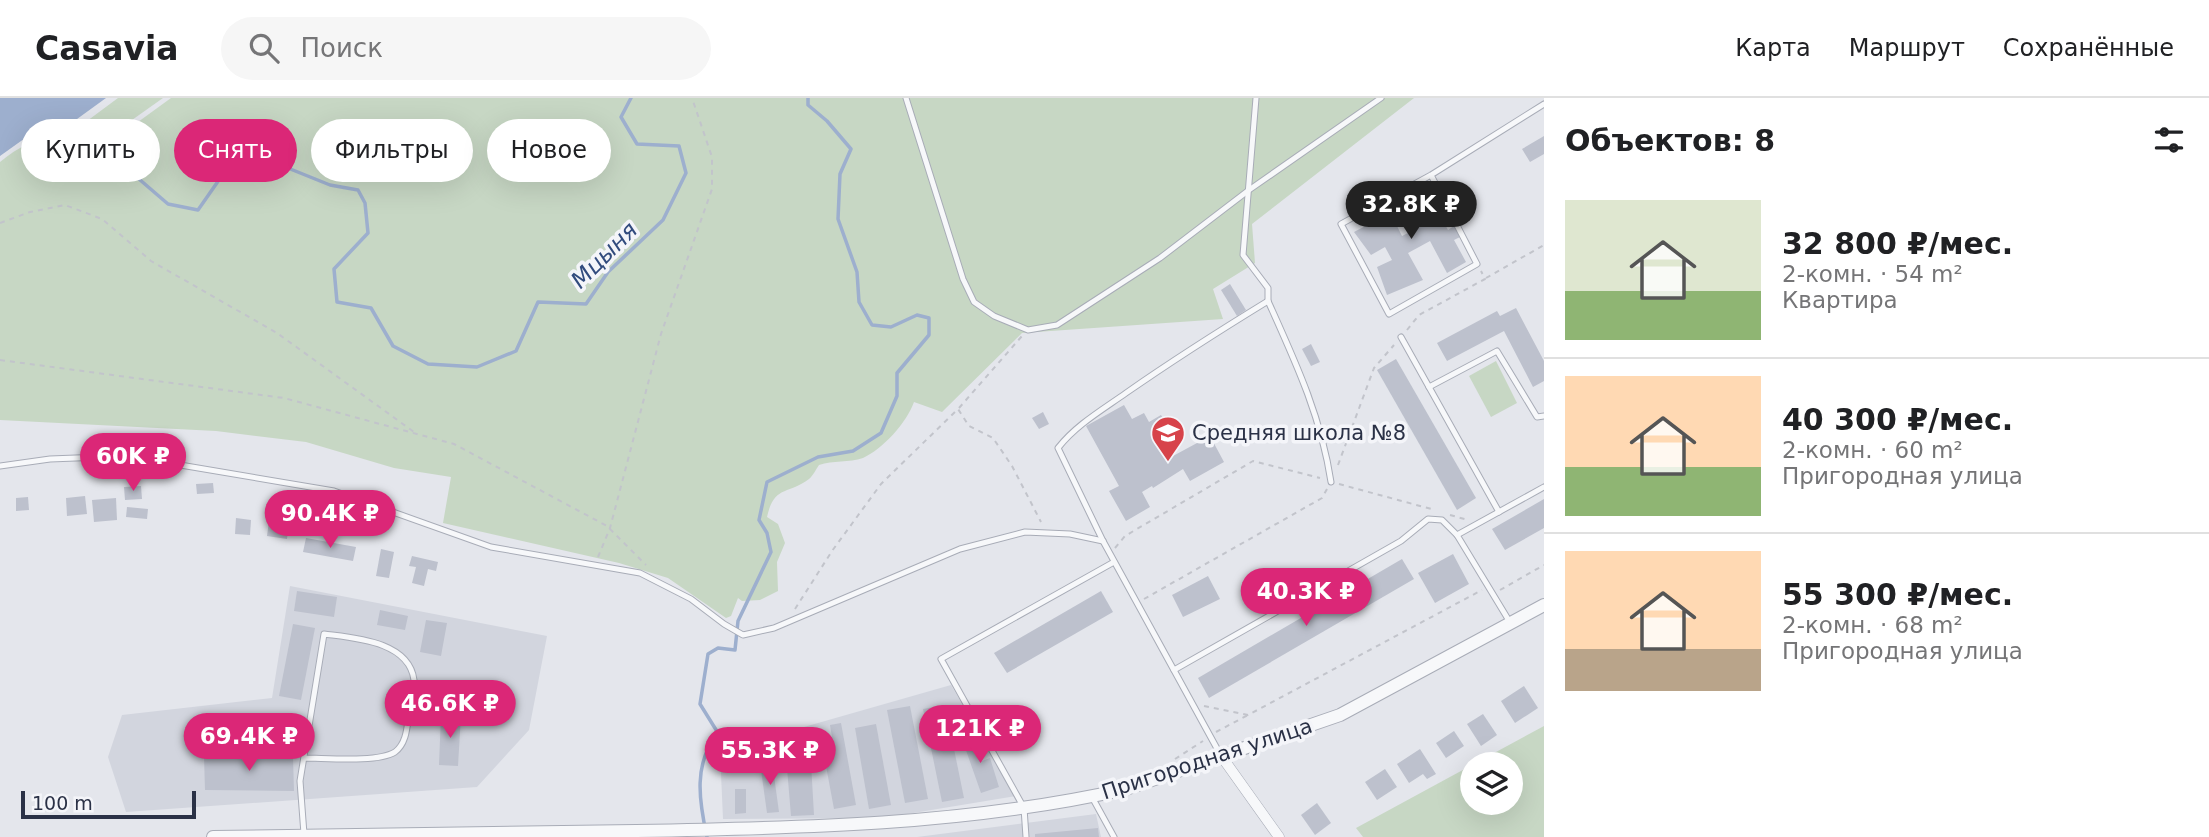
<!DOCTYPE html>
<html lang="ru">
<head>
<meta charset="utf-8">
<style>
  body { margin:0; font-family:"DejaVu Sans",sans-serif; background:#f6f6f6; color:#202124; height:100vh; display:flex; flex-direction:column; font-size:26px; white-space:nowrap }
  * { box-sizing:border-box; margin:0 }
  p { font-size:23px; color:#757577 }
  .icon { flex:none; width:38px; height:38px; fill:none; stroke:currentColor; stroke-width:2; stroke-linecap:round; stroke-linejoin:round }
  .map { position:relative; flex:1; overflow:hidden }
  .side { display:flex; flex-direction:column; background:#fff; width:665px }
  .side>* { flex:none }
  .guide { position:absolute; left:21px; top:21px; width:665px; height:63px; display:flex; gap:14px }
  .tools { position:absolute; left:1460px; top:654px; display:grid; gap:14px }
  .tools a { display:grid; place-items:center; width:63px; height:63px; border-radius:50%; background:#fff; box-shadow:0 7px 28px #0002; font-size:35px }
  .scale { position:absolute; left:21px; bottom:18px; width:175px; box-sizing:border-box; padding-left:7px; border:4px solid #2a3146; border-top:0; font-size:19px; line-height:24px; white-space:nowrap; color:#2a3146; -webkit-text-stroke:5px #f4f5f9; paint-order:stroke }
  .price { position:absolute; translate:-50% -60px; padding:0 16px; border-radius:24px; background:#db2777; color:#fff; font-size:23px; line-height:46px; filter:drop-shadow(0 2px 4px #0008) }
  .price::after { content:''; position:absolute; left:50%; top:42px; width:21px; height:16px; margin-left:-10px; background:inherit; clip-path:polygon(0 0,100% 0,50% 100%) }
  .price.current { background:#222; color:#fff }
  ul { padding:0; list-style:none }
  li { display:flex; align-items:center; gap:21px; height:175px; padding:0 21px }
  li+li { border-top:2px solid #e0e0e0 }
  li span { display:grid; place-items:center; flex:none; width:196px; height:140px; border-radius:0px; color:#555 }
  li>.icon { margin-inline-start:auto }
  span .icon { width:84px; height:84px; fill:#fffc; stroke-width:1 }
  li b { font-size:30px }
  h2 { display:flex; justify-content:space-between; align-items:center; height:84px; padding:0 21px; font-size:30px }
  .tag { padding:0 24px; border-radius:32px; background:#fff; box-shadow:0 7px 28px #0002; font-size:24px; line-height:63px }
  .tag.current { background:#db2777; color:#fff }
  header { display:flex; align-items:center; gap:42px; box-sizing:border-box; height:98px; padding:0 35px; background:#fff; border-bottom:2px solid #e0e0e0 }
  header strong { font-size:33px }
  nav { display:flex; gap:38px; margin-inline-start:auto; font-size:24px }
  .search { width:490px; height:63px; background:#f6f6f6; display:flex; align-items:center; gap:18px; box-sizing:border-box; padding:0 24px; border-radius:38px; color:#757577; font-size:26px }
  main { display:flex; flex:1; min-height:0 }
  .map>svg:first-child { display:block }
</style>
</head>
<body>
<header>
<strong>Casavia</strong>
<div class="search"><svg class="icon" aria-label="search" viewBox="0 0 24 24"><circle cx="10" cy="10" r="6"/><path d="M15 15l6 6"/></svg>Поиск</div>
<nav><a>Карта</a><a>Маршрут</a><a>Сохранённые</a></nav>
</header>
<main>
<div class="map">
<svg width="1544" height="739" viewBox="0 0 1544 739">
  <rect width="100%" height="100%" fill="#e4e6ec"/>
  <g fill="#d2d5de">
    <path d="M290,488L547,538L529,632L477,689L126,714L108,659L122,617L272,600Z"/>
    <path d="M951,587L1016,698L883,720L723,721L720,653Z"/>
    <path d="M1096,716L1101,739H917Z"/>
  </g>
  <g fill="#c7d7c4">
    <path d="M118,0H163L108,39L93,38L83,26Z"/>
    <path d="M171,0H1414L1252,126L1255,165L1213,191L1223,221L1022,235L942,314L914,304C907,324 883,351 863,360C849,365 833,362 819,367C816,371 813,378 809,381C788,397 774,387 767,419L778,426L785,445L777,464L778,493L760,502L742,503L738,500L731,518L726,520L668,480L619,465L443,425L451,379L394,370L306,344L216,333L0,322V64C28,41 64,26 96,52C105,60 113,72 122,81L126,52L118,50L116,40Z"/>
    <path d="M1496,263L1517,305L1491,319L1469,278Z"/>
    <path d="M1544,628V739H1363L1356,730L1472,667V705H1510V667H1472Z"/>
  </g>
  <path fill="#9dafce" d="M0,0H106L66,29L28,38L0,58Z"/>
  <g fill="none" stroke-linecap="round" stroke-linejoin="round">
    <g stroke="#9dafce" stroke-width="3.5">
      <path d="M63,26L73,36L103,50L168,106L198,112L228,69L268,62L330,87L358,92L365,105L368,135L334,171L337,204L371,210L393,248L428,266L477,269L516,253L538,204L586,206L608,174L663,122L686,75L679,48L637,46L621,19L631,0"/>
      <path d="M707,739C699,703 693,665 718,635L700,606L708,556L718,550L735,552L738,523L771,454L767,435L759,422L767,384L818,359L853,353L881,335L897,298V275L929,237V220L917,217L891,229L872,227L859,204L857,174L838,121L840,76L851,51L827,23L808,7V0"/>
    </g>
  </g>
  <g fill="#bdc1cd">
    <path d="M1544,38V56L1530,64L1522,51Z"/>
    <path d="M1424,86L1436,110L1443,106L1448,115L1441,119L1448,132L1454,128L1460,139L1454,142L1466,164L1447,175L1430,143L1408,155L1423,182L1387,197L1377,169L1392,162L1385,149L1371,157L1354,134L1377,122L1374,117L1388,110L1402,138L1422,128L1405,96Z"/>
    <path d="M1230,186L1246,212L1237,218L1221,192Z"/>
    <path d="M1516,210L1544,263V283L1533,289L1504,233L1447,263L1437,245L1497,213L1500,218Z"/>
    <path d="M1311,246L1320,264L1311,268L1302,251Z"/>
    <path d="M1396,261L1476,400L1457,412L1377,272Z"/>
    <path d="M1124,307L1132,321L1144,315L1149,324L1161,317L1177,345L1168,350L1173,358L1210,338L1224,364L1190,383L1183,371L1153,390L1152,388L1142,394L1150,409L1126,423L1109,393L1119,388L1086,328Z"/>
    <path d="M1043,314L1049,326L1039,331L1032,320Z"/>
    <path d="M213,385L214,395L197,396L196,386Z"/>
    <path d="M141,388L142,401L125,402L124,389Z"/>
    <path d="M85,398L87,416L67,418L66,400Z"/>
    <path d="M28,399L29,412L16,413V400Z"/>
    <path d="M116,400L117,422L94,424L92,402Z"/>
    <path d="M1544,401V430L1505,452L1492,431Z"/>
    <path d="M127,409L148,411L147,421L126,419Z"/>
    <path d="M236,420L251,422L250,437L235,436Z"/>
    <path d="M269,423L289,426L287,441L267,438Z"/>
    <path d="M306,440L356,449L353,463L303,454Z"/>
    <path d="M381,451L394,454L389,480L376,478Z"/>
    <path d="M1453,456L1469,486L1435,505L1418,475Z"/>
    <path d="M412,458L438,464L436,473L428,471L424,488L412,485L416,469L409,468Z"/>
    <path d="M1402,461L1414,481L1209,600L1198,580Z"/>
    <path d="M1208,478L1220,501L1183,519L1172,497Z"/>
    <path d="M297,493L337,499L334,519L294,513Z"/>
    <path d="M1101,493L1113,514L1007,575L994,555Z"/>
    <path d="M380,512L408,518L405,532L377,527Z"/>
    <path d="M426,522L447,525L441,558L420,554Z"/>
    <path d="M293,526L315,530L301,602L279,598Z"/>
    <path d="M1524,588L1538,610L1515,625L1501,603Z"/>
    <path d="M945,607L964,700L942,704L923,611Z"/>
    <path d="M910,608L928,701L905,705L887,612Z"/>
    <path d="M441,616L461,617L458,668L439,667Z"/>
    <path d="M1483,616L1497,637L1481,648L1467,626Z"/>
    <path d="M841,625L856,707L834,711L821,641L832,639L830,627Z"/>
    <path d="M876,626L891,707L869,711L855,630Z"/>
    <path d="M1454,633L1464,648L1446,660L1436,645Z"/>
    <path d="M973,634L982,663L990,660L999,689L981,695L961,638Z"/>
    <path d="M798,647H810L814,717L791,718L786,658L799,657Z"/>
    <path d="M1420,651L1436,676L1427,681L1423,676L1409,685L1397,666Z"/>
    <path d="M269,656V659H293L294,693L205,692L204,658Z"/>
    <path d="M772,663L779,714L767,715L760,665Z"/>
    <path d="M1385,671L1397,689L1377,702L1365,684Z"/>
    <path d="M735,691H746V715L735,716Z"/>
    <path d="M1317,705L1331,725L1315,737L1301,717Z"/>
    <path d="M1098,730L1099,739H1035V736Z"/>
  </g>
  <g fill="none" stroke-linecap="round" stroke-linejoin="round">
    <g stroke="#a8acb7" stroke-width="7">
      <g id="service">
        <path d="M906,0L963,181L974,204L994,218L1028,232L1057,227L1160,160L1249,92L1381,0"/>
        <path d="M1256,0L1243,157L1268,190V203C1295,263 1321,318 1331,384"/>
        <path d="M1431,77L1477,166L1389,216L1341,126L1431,77L1544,6"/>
        <path d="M1401,239L1499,414"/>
        <path d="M1429,289L1497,253L1537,319L1544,318"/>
        <path d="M0,368L50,361L127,358L334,393L491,449L640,475L691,501L724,526L743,537L774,530L960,451L1025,434L1070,436L1103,443"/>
        <path d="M1511,526L1457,437L1544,389"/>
        <path d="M1174,572L1401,443L1428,421L1442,422L1457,437"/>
        <path d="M1220,656L1103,443L1058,350C1076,327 1102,312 1126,295C1172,263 1219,233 1268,203"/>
        <path d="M304,660C326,660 377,665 395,654C407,645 407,628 409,615C410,605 415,592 414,582C409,543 354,540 324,536L300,683L304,736"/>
        <path d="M1092,699L1114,739"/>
        <path d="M1026,739L1024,710L941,561L1114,464"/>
      </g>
    </g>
    <g stroke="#a8acb7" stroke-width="11">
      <path id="minor" d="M1222,659L1279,739"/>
    </g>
    <g stroke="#a8acb7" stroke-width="14">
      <path id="tertiary" d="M213,739C354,737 495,735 636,733C801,730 966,727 1126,691L1340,617L1544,507"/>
    </g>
    <g stroke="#c2c4cb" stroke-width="2" stroke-dasharray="5 5" stroke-linecap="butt">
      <path d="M0,125L30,114L65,107L102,121L151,163L277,235L414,334"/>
      <path d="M1486,180L1544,147"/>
      <path d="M1407,232L1419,217L1485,181L1481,173"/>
      <path d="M0,262L284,300L454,346L607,428L646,467"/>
      <path d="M959,310L1022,238"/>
      <path d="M1338,367L1374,270L1394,247"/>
      <path d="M1339,386L1435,412"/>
      <path d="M1450,417L1468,422"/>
      <path d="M1115,450L1125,438L1253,363L1320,380"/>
      <path d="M598,459L610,430L661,236L712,91V59L692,0"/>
      <path d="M1500,492L1544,467"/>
      <path d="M1144,501L1322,400L1327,391"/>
      <path d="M795,511L832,453L881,386L958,311L969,328L993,340L1012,368L1041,424"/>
      <path d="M1204,608L1248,617L1482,492"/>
      <path d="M1216,634L1248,617"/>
      <path d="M1175,661L1203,643"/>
    </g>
    <use href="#service" stroke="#f7f8fa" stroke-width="5"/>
    <use href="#minor" stroke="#f7f8fa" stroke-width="10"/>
    <use href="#tertiary" stroke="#f7f8fa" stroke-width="12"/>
  </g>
  <defs>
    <g id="school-pin" transform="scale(1.75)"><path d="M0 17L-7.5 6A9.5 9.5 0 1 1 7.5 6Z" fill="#d7434a" stroke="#f4f5f9"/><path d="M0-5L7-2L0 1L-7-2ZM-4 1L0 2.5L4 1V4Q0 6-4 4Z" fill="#fff"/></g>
  </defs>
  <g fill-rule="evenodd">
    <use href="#school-pin" x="1168" y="335"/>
  </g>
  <g text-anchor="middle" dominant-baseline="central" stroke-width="7" stroke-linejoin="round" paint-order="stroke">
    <g font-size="21" fill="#2a3146" stroke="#f4f5f9" text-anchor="start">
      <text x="1192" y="335">Средняя школа №8</text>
    </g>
    <g font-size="21" fill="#2a3146" stroke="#f4f5f9">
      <text transform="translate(1207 661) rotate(-18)">Пригородная улица</text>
    </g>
    <g font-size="23" font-style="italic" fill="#314b7d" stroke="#f4f5f9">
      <text transform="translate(604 157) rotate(-45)">Мцыня</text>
    </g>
  </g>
</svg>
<div class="tools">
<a><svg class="icon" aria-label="layers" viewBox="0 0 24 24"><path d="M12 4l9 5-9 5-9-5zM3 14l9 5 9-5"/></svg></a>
</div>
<div class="scale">100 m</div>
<b class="price current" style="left:1411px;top:143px">32.8K ₽</b>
<b class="price" style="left:133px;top:395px">60K ₽</b>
<b class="price" style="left:330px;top:452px">90.4K ₽</b>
<b class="price" style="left:1306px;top:530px">40.3K ₽</b>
<b class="price" style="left:450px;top:642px">46.6K ₽</b>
<b class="price" style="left:980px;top:667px">121K ₽</b>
<b class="price" style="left:249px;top:675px">69.4K ₽</b>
<b class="price" style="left:770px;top:689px">55.3K ₽</b>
<div class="guide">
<a class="tag">Купить</a>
<a class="tag current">Снять</a>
<a class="tag">Фильтры</a>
<a class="tag">Новое</a>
</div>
</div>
<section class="side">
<h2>Объектов: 8<svg class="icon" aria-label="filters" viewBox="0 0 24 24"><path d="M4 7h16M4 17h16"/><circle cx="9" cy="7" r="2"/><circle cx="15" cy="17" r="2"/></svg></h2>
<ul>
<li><span style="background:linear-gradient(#dfe7d0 65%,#8fb573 0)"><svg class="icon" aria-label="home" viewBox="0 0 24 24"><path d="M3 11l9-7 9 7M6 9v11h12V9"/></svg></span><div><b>32 800 ₽/мес.</b><p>2-комн. · 54 m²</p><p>Квартира</p></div></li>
<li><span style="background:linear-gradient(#ffd9b3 65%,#8fb573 0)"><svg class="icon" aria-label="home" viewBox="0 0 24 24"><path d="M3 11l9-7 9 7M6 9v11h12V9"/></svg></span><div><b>40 300 ₽/мес.</b><p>2-комн. · 60 m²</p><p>Пригородная улица</p></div></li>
<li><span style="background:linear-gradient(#ffd9b3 70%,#b9a48a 0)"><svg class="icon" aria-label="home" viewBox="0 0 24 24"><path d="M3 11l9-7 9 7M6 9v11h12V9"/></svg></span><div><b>55 300 ₽/мес.</b><p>2-комн. · 68 m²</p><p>Пригородная улица</p></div></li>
</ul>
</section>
</main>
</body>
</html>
